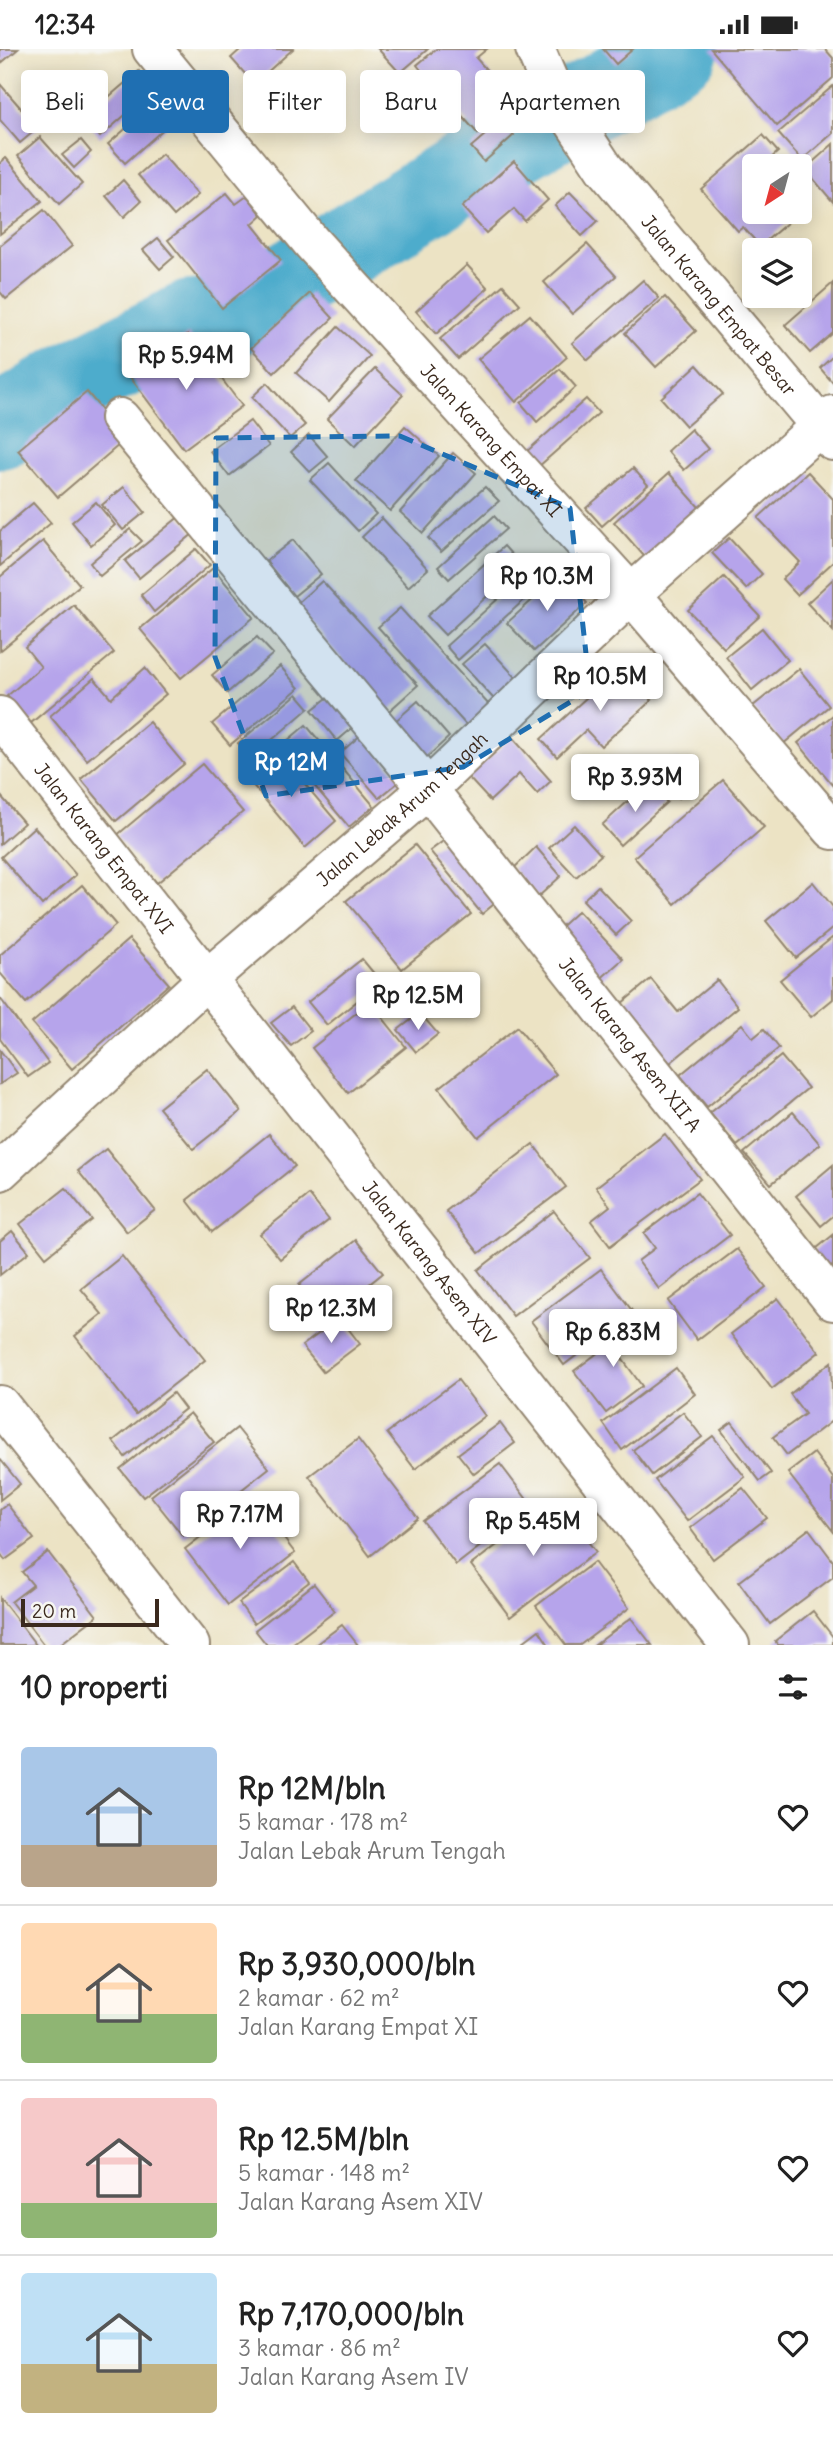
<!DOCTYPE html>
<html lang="id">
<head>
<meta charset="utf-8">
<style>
  body { margin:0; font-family:Delius,sans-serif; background:#f2f2f2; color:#222; height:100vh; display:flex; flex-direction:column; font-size:26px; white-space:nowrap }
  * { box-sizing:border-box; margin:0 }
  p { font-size:23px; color:#767676 }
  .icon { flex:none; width:38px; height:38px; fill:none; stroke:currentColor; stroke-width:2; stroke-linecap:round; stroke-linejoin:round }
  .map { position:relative; height:1596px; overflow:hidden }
  .sheet { display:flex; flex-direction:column; background:#fff; flex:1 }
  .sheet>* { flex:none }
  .guide { position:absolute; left:21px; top:21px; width:791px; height:63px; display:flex; gap:14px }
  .needle { width:46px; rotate:216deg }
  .fabs { position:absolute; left:742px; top:105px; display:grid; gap:14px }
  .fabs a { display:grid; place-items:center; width:70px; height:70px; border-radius:7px; background:#fff; box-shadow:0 4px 18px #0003; font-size:35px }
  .scale { position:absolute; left:21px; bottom:18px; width:138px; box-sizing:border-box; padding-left:7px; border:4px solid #3b2a1e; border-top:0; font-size:19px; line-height:24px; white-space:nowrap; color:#3b2a1e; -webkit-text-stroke:5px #f6f6f2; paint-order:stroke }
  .price { position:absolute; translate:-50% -60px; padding:0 16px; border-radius:7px; background:#fff; color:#222; font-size:23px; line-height:46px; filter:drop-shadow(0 2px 4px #0008) }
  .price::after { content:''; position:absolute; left:50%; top:42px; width:21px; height:16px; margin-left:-10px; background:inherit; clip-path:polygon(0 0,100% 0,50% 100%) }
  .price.on { background:#1f6fb2; color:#fff }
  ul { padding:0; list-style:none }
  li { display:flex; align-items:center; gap:21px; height:175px; padding:0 21px }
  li+li { border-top:2px solid #e0e0e0 }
  li span { display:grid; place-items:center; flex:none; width:196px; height:140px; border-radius:7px; color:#555 }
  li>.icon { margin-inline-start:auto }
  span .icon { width:84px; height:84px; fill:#fffc; stroke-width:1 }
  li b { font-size:30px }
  h2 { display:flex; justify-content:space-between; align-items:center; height:84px; padding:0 21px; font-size:30px }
  .tag { padding:0 24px; border-radius:7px; background:#fff; box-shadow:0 4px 18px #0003; font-size:24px; line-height:63px }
  .tag.on { background:#1f6fb2; color:#fff }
  .status { display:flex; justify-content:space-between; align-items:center; height:49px; padding:0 35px; background:#fff; direction:ltr }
  .status svg { height:19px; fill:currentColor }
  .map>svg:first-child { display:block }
</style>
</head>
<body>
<div class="status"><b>12:34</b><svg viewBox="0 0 49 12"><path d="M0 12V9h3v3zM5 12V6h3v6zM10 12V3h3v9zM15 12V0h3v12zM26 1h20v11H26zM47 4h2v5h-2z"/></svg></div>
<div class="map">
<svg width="833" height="1596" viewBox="0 0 833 1596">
  <rect width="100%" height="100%" fill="#f6f6f2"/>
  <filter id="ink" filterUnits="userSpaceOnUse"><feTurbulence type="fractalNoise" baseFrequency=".0143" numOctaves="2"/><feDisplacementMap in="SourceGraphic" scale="14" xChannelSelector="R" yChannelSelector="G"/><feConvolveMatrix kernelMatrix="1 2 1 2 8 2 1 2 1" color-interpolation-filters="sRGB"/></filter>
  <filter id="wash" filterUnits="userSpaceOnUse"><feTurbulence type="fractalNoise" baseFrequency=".00686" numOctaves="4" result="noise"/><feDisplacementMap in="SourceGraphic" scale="28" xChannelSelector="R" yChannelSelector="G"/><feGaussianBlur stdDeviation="1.57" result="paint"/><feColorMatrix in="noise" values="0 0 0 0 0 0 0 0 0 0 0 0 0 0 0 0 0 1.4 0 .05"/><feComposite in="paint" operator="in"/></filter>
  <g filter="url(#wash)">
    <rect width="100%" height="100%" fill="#ece3c4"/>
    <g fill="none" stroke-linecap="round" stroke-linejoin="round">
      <path stroke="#4daccc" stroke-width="82" d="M0,379L56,342L191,272L228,270L458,128L678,0"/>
    </g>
    <g id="blocks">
      <g fill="#b6a4eb">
        <path d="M0,0H18L0,15Z"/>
        <path d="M241,0H293L254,35L231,9Z"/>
        <path d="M378,0H428L400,24Z"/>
        <path d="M436,0H487L476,9L515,53L478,85L449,52L438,62L418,39L429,31L417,16Z"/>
        <path d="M603,0H633L616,15Z"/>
        <path d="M711,0H825L833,9V29L777,77Z"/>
        <path d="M139,22L155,40L100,88L84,69Z"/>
        <path d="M0,35L38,79L20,94L0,71Z"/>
        <path d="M833,37V84L802,111L778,84Z"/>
        <path d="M159,51L175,70L125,114L108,95Z"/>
        <path d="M501,72L514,86L484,113L471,98Z"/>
        <path d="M763,86L778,103L762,117H754V163H780L788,173L760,197L743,178L738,182L701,140Z"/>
        <path d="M40,88L82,135L59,155L18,107Z"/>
        <path d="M81,91L91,103L74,119L62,106Z"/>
        <path d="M833,95V153L805,120Z"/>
        <path d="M162,105L198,146L174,167L138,126Z"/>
        <path d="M6,109L42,152L0,185V114Z"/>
        <path d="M514,112L548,151L525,172L514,160L486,184L462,158Z"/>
        <path d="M123,131L141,152L124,168L106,147Z"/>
        <path d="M570,143L598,172L582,187L555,157Z"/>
        <path d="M227,144L236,155L247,147L262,166L252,175L281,211L222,259L168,191Z"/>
        <path d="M44,161L72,197L6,250L0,243V197Z"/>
        <path d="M158,189L174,208L160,220L143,201Z"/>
        <path d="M587,195L616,227L572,265L544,233Z"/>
        <path d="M467,216L488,239L436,285L416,262Z"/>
        <path d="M643,231L659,249L588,311L572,294Z"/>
        <path d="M833,234V284L810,304L785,276Z"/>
        <path d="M503,236L520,255L458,310L440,290Z"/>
        <path d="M310,244L333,269L274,324L251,299Z"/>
        <path d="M665,248L696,282L656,318L625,284Z"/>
        <path d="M530,266L567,308L516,353L478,310Z"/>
        <path d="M338,278L370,307L329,353L296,324Z"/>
        <path d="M188,285L242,357L184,400L130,328Z"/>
        <path d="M833,307V334L820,319Z"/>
        <path d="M697,316L723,345L686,377L661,349Z"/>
        <path d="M375,320L403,346L355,397L327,370Z"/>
        <path d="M560,320L576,338L537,373L521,354Z"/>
        <path d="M267,334L305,376L290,389L252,348Z"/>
        <path d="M87,343L126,390L58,448L18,401Z"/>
        <path d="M586,350L599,364L538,418L525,404Z"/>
        <path d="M250,372L269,397L229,427L210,402Z"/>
        <path d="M405,377L439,407L390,462L356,432Z"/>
        <path d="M691,380L708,400L684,421L667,402Z"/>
        <path d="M309,386L328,408L310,423L291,403Z"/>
        <path d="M453,404L476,424L423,484L400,463Z"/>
        <path d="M329,414L376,465L358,482L310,431Z"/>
        <path d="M633,419L648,436L602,477L586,459Z"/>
        <path d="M808,423L833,450V513L797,546L782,530L800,513L758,469Z"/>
        <path d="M669,424L706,466L651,515L614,473Z"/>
        <path d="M124,438L145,463L123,481L102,456Z"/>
        <path d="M485,438L499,452L441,503L428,489Z"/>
        <path d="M96,453L115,476L91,496L72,473Z"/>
        <path d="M33,454L51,474L0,517V482Z"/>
        <path d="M180,467L194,484L139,529L125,512Z"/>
        <path d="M494,467L506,480L449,530L438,518Z"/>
        <path d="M382,469L428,520L408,538L362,488Z"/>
        <path d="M130,480L142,492L100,527L90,514Z"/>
        <path d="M729,489L762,525L746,540L712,504Z"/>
        <path d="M293,491L321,525L294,547L266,512Z"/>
        <path d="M43,492L80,536L0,602V528Z"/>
        <path d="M504,497L521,516L445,586L427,567Z"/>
        <path d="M196,500L210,516L154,563L141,546Z"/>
        <path d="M534,517L546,531L458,611L446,597Z"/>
        <path d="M213,519L254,568L181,629L140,580Z"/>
        <path d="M560,526L587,554L534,602L507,574Z"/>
        <path d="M724,528L760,567L724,599L688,561Z"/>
        <path d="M833,530V582L807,554Z"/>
        <path d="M322,532L418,636L389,662L294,557Z"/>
        <path d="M74,556L114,604L31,674L7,647L41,618L25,598Z"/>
        <path d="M400,559L490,657L467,677L378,578Z"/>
        <path d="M762,579L788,611L752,641L726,608Z"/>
        <path d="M257,588L273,605L227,644L212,626Z"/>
        <path d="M485,595L525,638L502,659L462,615Z"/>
        <path d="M280,617L299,639L230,696L212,675Z"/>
        <path d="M621,617L652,651L601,697L586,681L557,708L541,690Z"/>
        <path d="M145,619L166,645L87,711L50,667L94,629L111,649Z"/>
        <path d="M799,620L829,657L783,695L752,658Z"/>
        <path d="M297,645L309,659L251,709L238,694Z"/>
        <path d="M331,646L356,676L337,692L312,661Z"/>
        <path d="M418,652L449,688L425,710L393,674Z"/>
        <path d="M833,666V736L798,694Z"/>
        <path d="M149,673L184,715L116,772L81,730Z"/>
        <path d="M306,676L374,757L349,778L281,697Z"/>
        <path d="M362,685L401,731L379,749L340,704Z"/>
        <path d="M512,688L551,732L537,745L519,725L490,752L468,728Z"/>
        <path d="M277,702L336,772L305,799L246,728Z"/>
        <path d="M676,710L697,732L679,749L658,727Z"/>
        <path d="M202,715L243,763L157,834L116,787Z"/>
        <path d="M723,731L764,778L675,855L634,808Z"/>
        <path d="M649,733L667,753L620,796L602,776Z"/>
        <path d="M0,746L24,774L0,795Z"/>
        <path d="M574,776L601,806L576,828L549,799Z"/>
        <path d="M34,778L76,826L42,856L1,808Z"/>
        <path d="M450,787L500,850L482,865L430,802Z"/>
        <path d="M415,796L471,865L402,920L346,852Z"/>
        <path d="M536,798L561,827L538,848L513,820Z"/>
        <path d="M813,833L833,858V879L796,909L766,872Z"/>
        <path d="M82,836L116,876L26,954L0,924V906Z"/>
        <path d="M598,837L631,872L616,886L583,851Z"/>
        <path d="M578,862L623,910L598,932L554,884Z"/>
        <path d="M833,888V950L811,968L780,931Z"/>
        <path d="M129,890L169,935L72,1020L32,974Z"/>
        <path d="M362,910L381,933L327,976L308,953Z"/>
        <path d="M651,930L678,963L717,931L738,958L670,1014L621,955Z"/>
        <path d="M0,949L48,1014L28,1028L0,990Z"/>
        <path d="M370,953L406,998L348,1044L312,999Z"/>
        <path d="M292,958L311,982L291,997L271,974Z"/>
        <path d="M420,964L438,985L416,1003L398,981Z"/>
        <path d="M742,975L753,989L764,980L779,999L707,1058L680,1026Z"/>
        <path d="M517,978L556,1025L478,1088L439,1039Z"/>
        <path d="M0,1001L17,1024L0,1035Z"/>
        <path d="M781,1007L808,1039L737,1097L710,1064Z"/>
        <path d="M207,1020L241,1062L193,1100L159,1059Z"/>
        <path d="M793,1063L820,1095L771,1135L744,1104Z"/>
        <path d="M269,1085L295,1117L212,1183L187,1151Z"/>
        <path d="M665,1085L700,1130L610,1197L591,1172L610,1157L596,1138Z"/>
        <path d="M533,1095L566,1138L479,1204L446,1162Z"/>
        <path d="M106,1100L155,1161L127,1183L78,1122Z"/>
        <path d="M833,1116V1167L821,1177L796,1147Z"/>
        <path d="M66,1139L92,1171L46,1208L20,1175Z"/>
        <path d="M697,1144L730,1186L659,1240L638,1212L655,1199L644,1184Z"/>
        <path d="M309,1146L329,1171L280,1210L260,1185Z"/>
        <path d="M554,1162L590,1209L513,1267L478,1221Z"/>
        <path d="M12,1182L29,1203L0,1226V1192Z"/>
        <path d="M833,1186V1231L811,1204Z"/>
        <path d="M356,1191L383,1224L326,1270L299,1236Z"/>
        <path d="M737,1200L766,1238L697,1291L668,1252Z"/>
        <path d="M122,1207L205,1311L136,1365L75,1287L102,1265L81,1240Z"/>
        <path d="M601,1220L633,1263L564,1316L531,1272Z"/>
        <path d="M778,1249L819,1303L772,1340L731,1285Z"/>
        <path d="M649,1265L656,1275L618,1304L642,1337L606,1364L574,1322Z"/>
        <path d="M340,1269L360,1295L323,1323L302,1297Z"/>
        <path d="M831,1313L833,1371L787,1406L773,1388L805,1365L790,1345Z"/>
        <path d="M676,1319L695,1345L622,1401L603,1374Z"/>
        <path d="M458,1331L485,1367L415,1420L387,1384Z"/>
        <path d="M173,1344L185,1360L125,1408L113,1392Z"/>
        <path d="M683,1363L702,1388L652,1426L633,1401Z"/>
        <path d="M190,1364L214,1393L143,1448L120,1420Z"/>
        <path d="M732,1373L771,1424L760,1432L721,1381Z"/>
        <path d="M500,1374L515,1394L474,1425L458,1405Z"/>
        <path d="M237,1379L269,1419L183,1487L151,1447Z"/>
        <path d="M713,1387L745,1428L687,1472L655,1431Z"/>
        <path d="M358,1390L418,1469L370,1507L309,1427Z"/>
        <path d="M814,1404L833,1429V1482L788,1424Z"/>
        <path d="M0,1410L20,1435L0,1451Z"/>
        <path d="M500,1415L532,1457L456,1516L423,1472Z"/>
        <path d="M743,1439L767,1469L713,1510L690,1479Z"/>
        <path d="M252,1448L295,1504L228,1556L185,1500Z"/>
        <path d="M556,1451L596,1503L510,1568L471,1516Z"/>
        <path d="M7,1455L34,1490L5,1511L0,1504V1461Z"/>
        <path d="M809,1480L833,1512V1528L770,1575L739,1533Z"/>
        <path d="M48,1503L97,1567L59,1596H44L11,1553L33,1536L22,1523Z"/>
        <path d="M294,1513L309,1533L254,1575L239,1554Z"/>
        <path d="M594,1513L629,1559L580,1596H566L536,1557Z"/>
        <path d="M314,1535L335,1562L291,1596H267L255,1581Z"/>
        <path d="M0,1549L36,1596H0Z"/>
        <path d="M813,1562L833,1588V1596H778L775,1592Z"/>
        <path d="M631,1569L652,1596H595Z"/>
        <path d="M342,1576L358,1596H315Z"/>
        <path d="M539,1581L549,1596H519Z"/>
      </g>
    </g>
  </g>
  <g filter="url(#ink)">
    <use href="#blocks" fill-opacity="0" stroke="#948671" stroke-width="2"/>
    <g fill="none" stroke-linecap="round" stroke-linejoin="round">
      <g stroke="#948671" stroke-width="42">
        <g id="street">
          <path id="s1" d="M152,0L312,194L631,545L833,781"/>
          <path id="s2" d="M535,0L552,40L604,119L833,392"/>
          <path id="s3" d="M120,369L428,740L833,1252"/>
          <path id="s4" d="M0,667L730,1596"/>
          <path id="s5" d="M0,1122L207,930L428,740L631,545L833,366"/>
          <path d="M0,1356L190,1596"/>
        </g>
      </g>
      <use href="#street" stroke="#fff" stroke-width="38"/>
    </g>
  </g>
  <path fill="#1f6fb2" fill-opacity="0.2" stroke="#1f6fb2" stroke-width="5" stroke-dasharray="14 9" stroke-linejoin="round" d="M400,387L570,459L590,641L463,718L266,747L215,608L216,389Z"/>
  <g text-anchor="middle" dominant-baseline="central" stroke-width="7" stroke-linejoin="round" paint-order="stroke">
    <g font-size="19" fill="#3b2a1e" stroke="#f6f6f2">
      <text stroke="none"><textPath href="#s2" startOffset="317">Jalan Karang Empat Besar</textPath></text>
      <text stroke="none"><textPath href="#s1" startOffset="518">Jalan Karang Empat XI</textPath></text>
      <text stroke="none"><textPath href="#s5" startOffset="541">Jalan Lebak Arum Tengah</textPath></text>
      <text stroke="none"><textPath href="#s4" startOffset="168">Jalan Karang Empat XVI</textPath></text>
      <text stroke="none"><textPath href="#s3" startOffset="808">Jalan Karang Asem XII A</textPath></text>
      <text stroke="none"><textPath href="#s4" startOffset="695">Jalan Karang Asem XIV</textPath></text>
    </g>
  </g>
</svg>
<div class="fabs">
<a><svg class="needle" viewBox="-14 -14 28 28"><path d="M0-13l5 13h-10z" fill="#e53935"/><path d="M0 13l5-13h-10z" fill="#767676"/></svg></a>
<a><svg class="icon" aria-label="layers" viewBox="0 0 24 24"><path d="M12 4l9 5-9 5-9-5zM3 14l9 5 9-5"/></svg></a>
</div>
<div class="scale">20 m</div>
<b class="price" style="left:186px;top:343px">Rp 5.94M</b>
<b class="price" style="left:547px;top:564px">Rp 10.3M</b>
<b class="price" style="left:600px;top:664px">Rp 10.5M</b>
<b class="price on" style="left:291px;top:750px">Rp 12M</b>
<b class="price" style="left:635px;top:765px">Rp 3.93M</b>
<b class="price" style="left:418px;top:983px">Rp 12.5M</b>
<b class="price" style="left:331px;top:1296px">Rp 12.3M</b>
<b class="price" style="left:613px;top:1320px">Rp 6.83M</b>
<b class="price" style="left:240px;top:1502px">Rp 7.17M</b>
<b class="price" style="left:533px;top:1509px">Rp 5.45M</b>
<div class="guide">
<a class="tag">Beli</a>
<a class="tag on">Sewa</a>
<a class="tag">Filter</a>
<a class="tag">Baru</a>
<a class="tag">Apartemen</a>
</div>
</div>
<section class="sheet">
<h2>10 properti<svg class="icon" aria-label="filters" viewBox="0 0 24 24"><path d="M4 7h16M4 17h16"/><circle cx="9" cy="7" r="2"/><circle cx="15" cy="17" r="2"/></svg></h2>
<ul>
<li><span style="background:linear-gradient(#a9c7e8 70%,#b9a48a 0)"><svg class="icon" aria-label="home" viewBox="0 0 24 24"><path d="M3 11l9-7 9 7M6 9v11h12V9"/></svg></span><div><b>Rp 12M/bln</b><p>5 kamar · 178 m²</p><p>Jalan Lebak Arum Tengah</p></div><svg class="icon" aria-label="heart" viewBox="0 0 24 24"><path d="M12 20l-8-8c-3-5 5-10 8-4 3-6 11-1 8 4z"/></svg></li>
<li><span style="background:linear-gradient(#ffd9b3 65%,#8fb573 0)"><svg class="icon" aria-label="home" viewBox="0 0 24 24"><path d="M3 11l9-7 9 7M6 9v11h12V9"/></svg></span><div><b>Rp 3,930,000/bln</b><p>2 kamar · 62 m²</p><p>Jalan Karang Empat XI</p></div><svg class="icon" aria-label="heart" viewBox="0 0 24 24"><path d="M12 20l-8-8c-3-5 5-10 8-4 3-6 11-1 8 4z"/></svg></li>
<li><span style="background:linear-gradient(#f6c9c9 75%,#8fb573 0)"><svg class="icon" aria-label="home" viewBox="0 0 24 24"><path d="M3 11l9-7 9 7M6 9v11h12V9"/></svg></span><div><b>Rp 12.5M/bln</b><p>5 kamar · 148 m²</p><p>Jalan Karang Asem XIV</p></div><svg class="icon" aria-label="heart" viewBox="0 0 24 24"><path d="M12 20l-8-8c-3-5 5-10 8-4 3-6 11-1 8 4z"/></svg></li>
<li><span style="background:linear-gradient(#bfe0f5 65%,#c2b280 0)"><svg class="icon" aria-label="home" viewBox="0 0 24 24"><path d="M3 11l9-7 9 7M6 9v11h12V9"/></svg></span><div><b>Rp 7,170,000/bln</b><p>3 kamar · 86 m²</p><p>Jalan Karang Asem IV</p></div><svg class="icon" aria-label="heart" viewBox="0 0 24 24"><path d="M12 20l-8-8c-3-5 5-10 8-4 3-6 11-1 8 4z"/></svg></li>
</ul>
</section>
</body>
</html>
